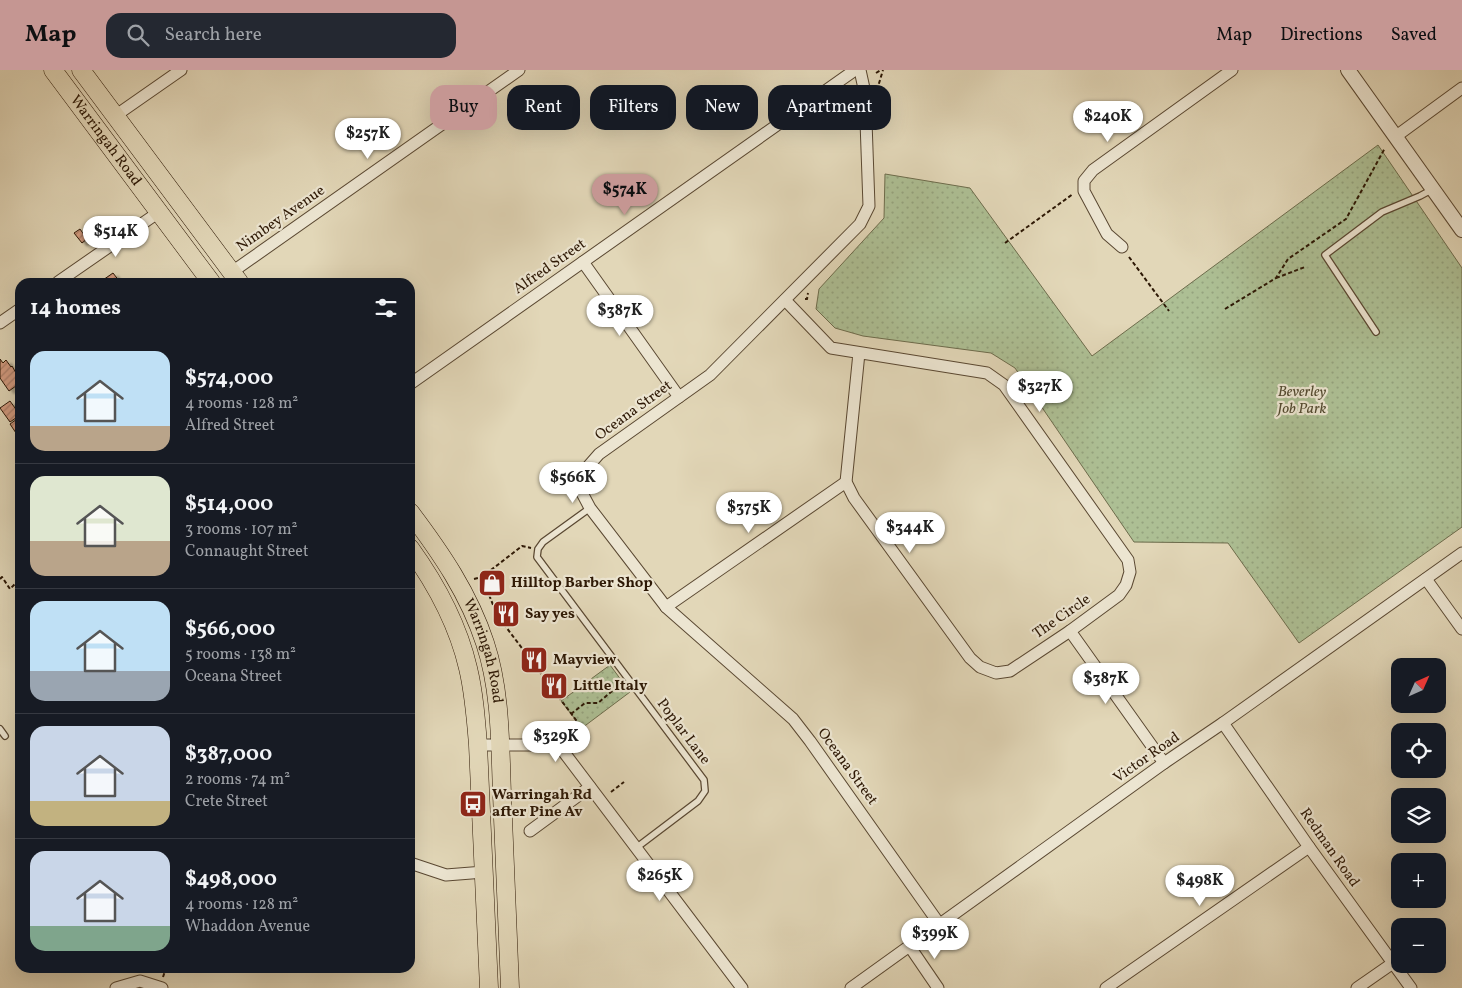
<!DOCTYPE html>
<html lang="en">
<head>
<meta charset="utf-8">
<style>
  body { margin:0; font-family:Vollkorn,serif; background:#242831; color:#f1f3f6; height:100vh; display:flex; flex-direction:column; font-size:19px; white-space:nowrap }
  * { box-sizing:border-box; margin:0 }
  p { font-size:16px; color:#9ea1a6 }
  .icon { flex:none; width:28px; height:28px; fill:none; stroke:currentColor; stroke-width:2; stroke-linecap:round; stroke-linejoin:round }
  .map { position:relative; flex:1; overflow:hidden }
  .panel { position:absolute; left:15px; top:208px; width:400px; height:695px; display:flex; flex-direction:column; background:#171b24; border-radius:15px; box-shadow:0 5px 20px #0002 }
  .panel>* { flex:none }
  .guide { position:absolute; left:430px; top:15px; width:475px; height:45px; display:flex; gap:10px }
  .needle { width:32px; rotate:45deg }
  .tools { position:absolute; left:1391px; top:588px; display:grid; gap:10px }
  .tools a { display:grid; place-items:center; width:55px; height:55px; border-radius:10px; background:#171b24; box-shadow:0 5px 20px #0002; font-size:25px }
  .price { position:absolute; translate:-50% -42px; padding:0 11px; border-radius:18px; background:#fff; color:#222; font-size:16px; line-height:32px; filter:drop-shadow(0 1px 2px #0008) }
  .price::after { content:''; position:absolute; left:50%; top:30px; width:15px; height:11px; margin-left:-8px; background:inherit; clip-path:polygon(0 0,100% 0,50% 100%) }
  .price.active { background:#c59692; color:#111 }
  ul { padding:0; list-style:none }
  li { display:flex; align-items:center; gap:15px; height:125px; padding:0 15px }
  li+li { border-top:1px solid #363941 }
  li span { display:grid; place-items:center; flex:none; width:140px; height:100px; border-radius:15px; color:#555 }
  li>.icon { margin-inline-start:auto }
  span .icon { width:60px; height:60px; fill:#fffc; stroke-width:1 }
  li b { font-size:21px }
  h2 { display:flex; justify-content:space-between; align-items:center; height:60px; padding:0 15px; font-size:21px }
  .chip { padding:0 18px; border-radius:15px; background:#171b24; box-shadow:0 5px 20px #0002; font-size:18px; line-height:45px }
  .chip.active { background:#c59692; color:#111 }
  header { display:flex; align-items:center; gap:30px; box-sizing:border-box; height:70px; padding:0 25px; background:#c59692; color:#111 }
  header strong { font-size:24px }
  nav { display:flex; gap:28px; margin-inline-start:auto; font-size:18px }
  .search { width:350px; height:45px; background:#242831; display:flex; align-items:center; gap:12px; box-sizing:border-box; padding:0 18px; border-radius:15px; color:#9ea1a6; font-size:19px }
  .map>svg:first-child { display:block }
</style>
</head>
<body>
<header>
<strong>Map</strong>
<div class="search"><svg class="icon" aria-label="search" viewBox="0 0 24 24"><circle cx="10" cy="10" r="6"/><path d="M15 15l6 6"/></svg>Search here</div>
<nav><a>Map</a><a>Directions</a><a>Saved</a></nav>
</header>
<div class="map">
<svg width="1462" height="918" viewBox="0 0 1462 918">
  <defs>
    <pattern id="park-dots" width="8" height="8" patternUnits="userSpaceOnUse" patternTransform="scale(1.25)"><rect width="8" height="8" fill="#adbf94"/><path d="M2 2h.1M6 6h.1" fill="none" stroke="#95a37e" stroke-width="1.8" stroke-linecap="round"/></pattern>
    <pattern id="building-hatch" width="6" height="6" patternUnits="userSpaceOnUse" patternTransform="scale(1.25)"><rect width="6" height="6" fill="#d59d81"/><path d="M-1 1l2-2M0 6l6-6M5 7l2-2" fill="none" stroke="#ad7f68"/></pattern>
    <filter id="shadow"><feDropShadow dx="5" dy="3" stdDeviation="1" flood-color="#0004"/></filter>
  </defs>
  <rect width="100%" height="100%" fill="#e2d7b8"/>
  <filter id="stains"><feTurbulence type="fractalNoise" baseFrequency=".004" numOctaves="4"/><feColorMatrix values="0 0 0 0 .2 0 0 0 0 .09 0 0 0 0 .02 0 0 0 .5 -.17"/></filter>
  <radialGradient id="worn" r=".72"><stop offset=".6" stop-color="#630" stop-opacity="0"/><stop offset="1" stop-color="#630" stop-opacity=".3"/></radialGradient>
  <g fill="url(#park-dots)" stroke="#6d6c4c">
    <path d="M1378,75L1462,198V457L1299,573L1228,473L1134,472L1015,298L991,283L863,266L835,258L816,239L819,219L884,148L885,104L970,118L1092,286Z"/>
    <path d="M610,595L630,622L582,658L561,631Z"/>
  </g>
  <g fill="url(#building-hatch)" stroke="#2d1805" filter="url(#shadow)">
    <path d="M80,159L87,169L82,173L74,163Z"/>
    <path d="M113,203L120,212H100Z"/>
    <path d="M0,289L3,293L6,290L11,297L12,296L20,310V313L9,321L0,308Z"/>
    <path d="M10,331L20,345L10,352L0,338Z"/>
    <path d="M20,347V361L16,363L10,354Z"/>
  </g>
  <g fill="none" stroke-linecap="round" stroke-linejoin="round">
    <g stroke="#5a4832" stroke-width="8">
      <g id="service">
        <path d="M1376,262L1325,185L1382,142L1420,126L1433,119"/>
        <path d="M590,438L543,472L538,479L537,487L704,710L705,721L698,731L636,778"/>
        <path d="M0,659L5,666"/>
      </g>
    </g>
    <g stroke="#5a4832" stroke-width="13">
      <g id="minor">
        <path d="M860,0L865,23L869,136L860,154L710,305L599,384L585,400L581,421L590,438L666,537L793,649L810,671L940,855"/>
        <path d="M115,46L181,0"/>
        <path d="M1395,67L1462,18"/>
        <path d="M1122,177L1107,164L1084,121V111L1093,100L1232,0"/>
        <path d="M583,192L679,327"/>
        <path d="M232,202L519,0"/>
        <path d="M58,212L159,142"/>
        <path d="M785,230L831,278L987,303L1004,315L1128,490L1130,502L1126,515L1119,525L1070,561L1010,601L996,603L980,597L970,588L854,428L846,412L859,283"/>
        <path d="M0,253L20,239"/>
        <path d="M410,314L855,0"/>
        <path d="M1426,509L1462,559"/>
        <path d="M666,537L846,412"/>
        <path d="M1070,561L1164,693"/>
        <path d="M1223,653L1309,777L1411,918"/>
        <path d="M478,675H542L552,676L563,681L742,918"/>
        <path d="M530,761L590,717"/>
        <path d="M410,793L446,805L484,802"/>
        <path d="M910,877L938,918"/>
        <path d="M116,918L140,911L162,918"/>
        <path d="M851,918L1164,693L1223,653L1462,483"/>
        <path d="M1106,918L1309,777"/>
        <path d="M1357,918L1393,893"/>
      </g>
    </g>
    <g stroke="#5a4832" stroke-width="16">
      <path id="tertiary" d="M1348,0L1462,160"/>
    </g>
    <g stroke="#2d1805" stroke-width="19">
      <g id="trunk">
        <path id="s1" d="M53,0L211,212"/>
        <path d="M81,0L239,212"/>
        <path id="s2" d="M410,442C441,483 469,524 485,573C501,621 500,674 502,724C505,789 507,853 510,918"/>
        <path d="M410,478C436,514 458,555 468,598C474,623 476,649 478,675L489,918"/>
      </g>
    </g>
    <g stroke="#2d1805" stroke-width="2" stroke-dasharray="4 2.5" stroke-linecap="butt">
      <path d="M876,3L881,0"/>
      <path d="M877,20L883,0"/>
      <path d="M1005,173L1073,124"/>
      <path d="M1129,187L1169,241"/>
      <path d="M1276,208L1305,197"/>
      <path d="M805,229H807L808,223"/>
      <path d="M1225,239L1276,208L1288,189L1346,149L1385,78"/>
      <path d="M482,507L497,545L582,658"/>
      <path d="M0,509L2,507L10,519L20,509"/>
      <path d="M474,509L482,507L522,476L531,478"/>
      <path d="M571,644L585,633H598L618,616L619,610"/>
      <path d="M611,722L624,712"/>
      <path d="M163,907L166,898"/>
    </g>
    <use href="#service" stroke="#ece5d1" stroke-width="5.5"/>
    <use href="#minor" stroke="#ece5d1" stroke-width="11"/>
    <use href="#tertiary" stroke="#ece5d1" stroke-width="14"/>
    <use href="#trunk" stroke="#e2d7b8" stroke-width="18"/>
  </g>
  <defs>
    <g id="shop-square" transform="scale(1.4375)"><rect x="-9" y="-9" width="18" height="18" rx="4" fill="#8f2418" stroke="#ece5d1"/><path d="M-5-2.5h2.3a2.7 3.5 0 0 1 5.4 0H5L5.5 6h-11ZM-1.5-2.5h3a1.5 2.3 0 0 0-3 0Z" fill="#fff"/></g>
    <g id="restaurant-square" transform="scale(1.4375)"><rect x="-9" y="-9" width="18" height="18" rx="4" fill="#8f2418" stroke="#ece5d1"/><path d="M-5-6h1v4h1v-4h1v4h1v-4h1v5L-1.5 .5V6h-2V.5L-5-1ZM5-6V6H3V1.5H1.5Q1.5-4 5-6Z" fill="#fff"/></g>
    <g id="bus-square" transform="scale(1.4375)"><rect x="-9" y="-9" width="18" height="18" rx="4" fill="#8f2418" stroke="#ece5d1"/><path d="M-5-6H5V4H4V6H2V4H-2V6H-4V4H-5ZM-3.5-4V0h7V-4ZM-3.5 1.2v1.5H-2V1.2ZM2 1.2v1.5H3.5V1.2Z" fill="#fff"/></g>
  </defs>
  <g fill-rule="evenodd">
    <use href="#shop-square" x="492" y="513"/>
    <use href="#restaurant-square" x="506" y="544"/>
    <use href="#restaurant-square" x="534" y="590"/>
    <use href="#restaurant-square" x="554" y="616"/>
    <use href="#bus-square" x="473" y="734"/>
  </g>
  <g text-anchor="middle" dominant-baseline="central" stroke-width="4.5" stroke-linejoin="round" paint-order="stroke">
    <g font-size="15" fill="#2d1805" stroke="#ece5d1">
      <text stroke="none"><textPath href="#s1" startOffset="88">Warringah Road</textPath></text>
      <text transform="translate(281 149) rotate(-35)">Nimbey Avenue</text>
      <text transform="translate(550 197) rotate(-35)">Alfred Street</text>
      <text transform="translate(634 341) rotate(-36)">Oceana Street</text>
      <text transform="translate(1062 547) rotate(-35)">The Circle</text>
      <text stroke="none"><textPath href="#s2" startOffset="159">Warringah Road</textPath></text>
      <text transform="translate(683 662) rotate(53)">Poplar Lane</text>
      <text transform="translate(1147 688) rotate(-35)">Victor Road</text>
      <text transform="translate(847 697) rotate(54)">Oceana Street</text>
      <text transform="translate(1329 778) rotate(55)">Redman Road</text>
    </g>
    <g font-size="15" font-style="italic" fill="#534a30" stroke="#ece5d1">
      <text x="1302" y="322">Beverley<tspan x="1302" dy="17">Job Park</tspan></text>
    </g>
    <g font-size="15" font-weight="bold" fill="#2d1805" stroke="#ece5d1" text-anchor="start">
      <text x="511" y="513">Hilltop Barber Shop</text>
      <text x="525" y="544">Say yes</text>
      <text x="553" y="590">Mayview</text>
      <text x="573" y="616">Little Italy</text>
      <text x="492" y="725">Warringah Rd<tspan x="492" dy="17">after Pine Av</tspan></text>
    </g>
  </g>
  <rect width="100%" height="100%" filter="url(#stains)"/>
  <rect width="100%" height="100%" fill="url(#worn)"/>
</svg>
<div class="tools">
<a><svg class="needle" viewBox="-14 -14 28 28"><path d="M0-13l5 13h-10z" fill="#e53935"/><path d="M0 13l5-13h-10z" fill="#9ea1a6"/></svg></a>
<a><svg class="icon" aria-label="locate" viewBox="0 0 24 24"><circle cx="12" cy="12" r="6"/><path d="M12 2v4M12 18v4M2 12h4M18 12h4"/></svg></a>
<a><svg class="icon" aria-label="layers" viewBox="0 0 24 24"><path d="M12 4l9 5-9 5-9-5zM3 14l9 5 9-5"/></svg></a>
<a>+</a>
<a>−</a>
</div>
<b class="price" style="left:1108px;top:73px">$240K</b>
<b class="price" style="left:368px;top:90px">$257K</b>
<b class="price active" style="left:625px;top:146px">$574K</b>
<b class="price" style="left:116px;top:188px">$514K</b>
<b class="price" style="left:620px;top:267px">$387K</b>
<b class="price" style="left:1040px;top:343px">$327K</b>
<b class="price" style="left:573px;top:434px">$566K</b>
<b class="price" style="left:749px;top:464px">$375K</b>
<b class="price" style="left:910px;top:484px">$344K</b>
<b class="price" style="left:1106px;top:635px">$387K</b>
<b class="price" style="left:556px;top:693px">$329K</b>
<b class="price" style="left:660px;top:832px">$265K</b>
<b class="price" style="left:1200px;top:837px">$498K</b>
<b class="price" style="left:935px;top:890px">$399K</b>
<div class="guide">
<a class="chip active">Buy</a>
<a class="chip">Rent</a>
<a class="chip">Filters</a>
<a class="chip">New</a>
<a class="chip">Apartment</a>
</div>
<section class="panel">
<h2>14 homes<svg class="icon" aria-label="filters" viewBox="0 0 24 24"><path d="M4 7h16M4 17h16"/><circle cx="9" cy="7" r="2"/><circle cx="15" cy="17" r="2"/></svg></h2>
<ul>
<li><span style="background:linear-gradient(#bfe0f5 75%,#b9a48a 0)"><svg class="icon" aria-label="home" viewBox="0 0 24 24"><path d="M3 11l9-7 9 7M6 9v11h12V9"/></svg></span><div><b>$574,000</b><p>4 rooms · 128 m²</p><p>Alfred Street</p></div></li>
<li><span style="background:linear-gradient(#dfe7d0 65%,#b9a48a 0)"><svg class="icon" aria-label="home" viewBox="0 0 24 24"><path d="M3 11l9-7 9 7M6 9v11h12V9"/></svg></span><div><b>$514,000</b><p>3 rooms · 107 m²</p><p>Connaught Street</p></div></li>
<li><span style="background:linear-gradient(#bfe0f5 70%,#9aa5b1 0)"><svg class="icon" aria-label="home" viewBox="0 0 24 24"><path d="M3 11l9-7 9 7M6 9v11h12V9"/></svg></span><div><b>$566,000</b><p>5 rooms · 138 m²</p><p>Oceana Street</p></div></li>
<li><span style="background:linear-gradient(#c9d6e8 75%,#c2b280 0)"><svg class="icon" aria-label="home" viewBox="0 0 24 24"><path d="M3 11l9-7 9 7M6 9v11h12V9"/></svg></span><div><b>$387,000</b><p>2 rooms · 74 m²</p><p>Crete Street</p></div></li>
<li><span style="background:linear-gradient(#c9d6e8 75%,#7fa58c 0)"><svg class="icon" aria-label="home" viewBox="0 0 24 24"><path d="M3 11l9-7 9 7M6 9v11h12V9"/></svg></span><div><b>$498,000</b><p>4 rooms · 128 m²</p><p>Whaddon Avenue</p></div></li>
</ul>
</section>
</div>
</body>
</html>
